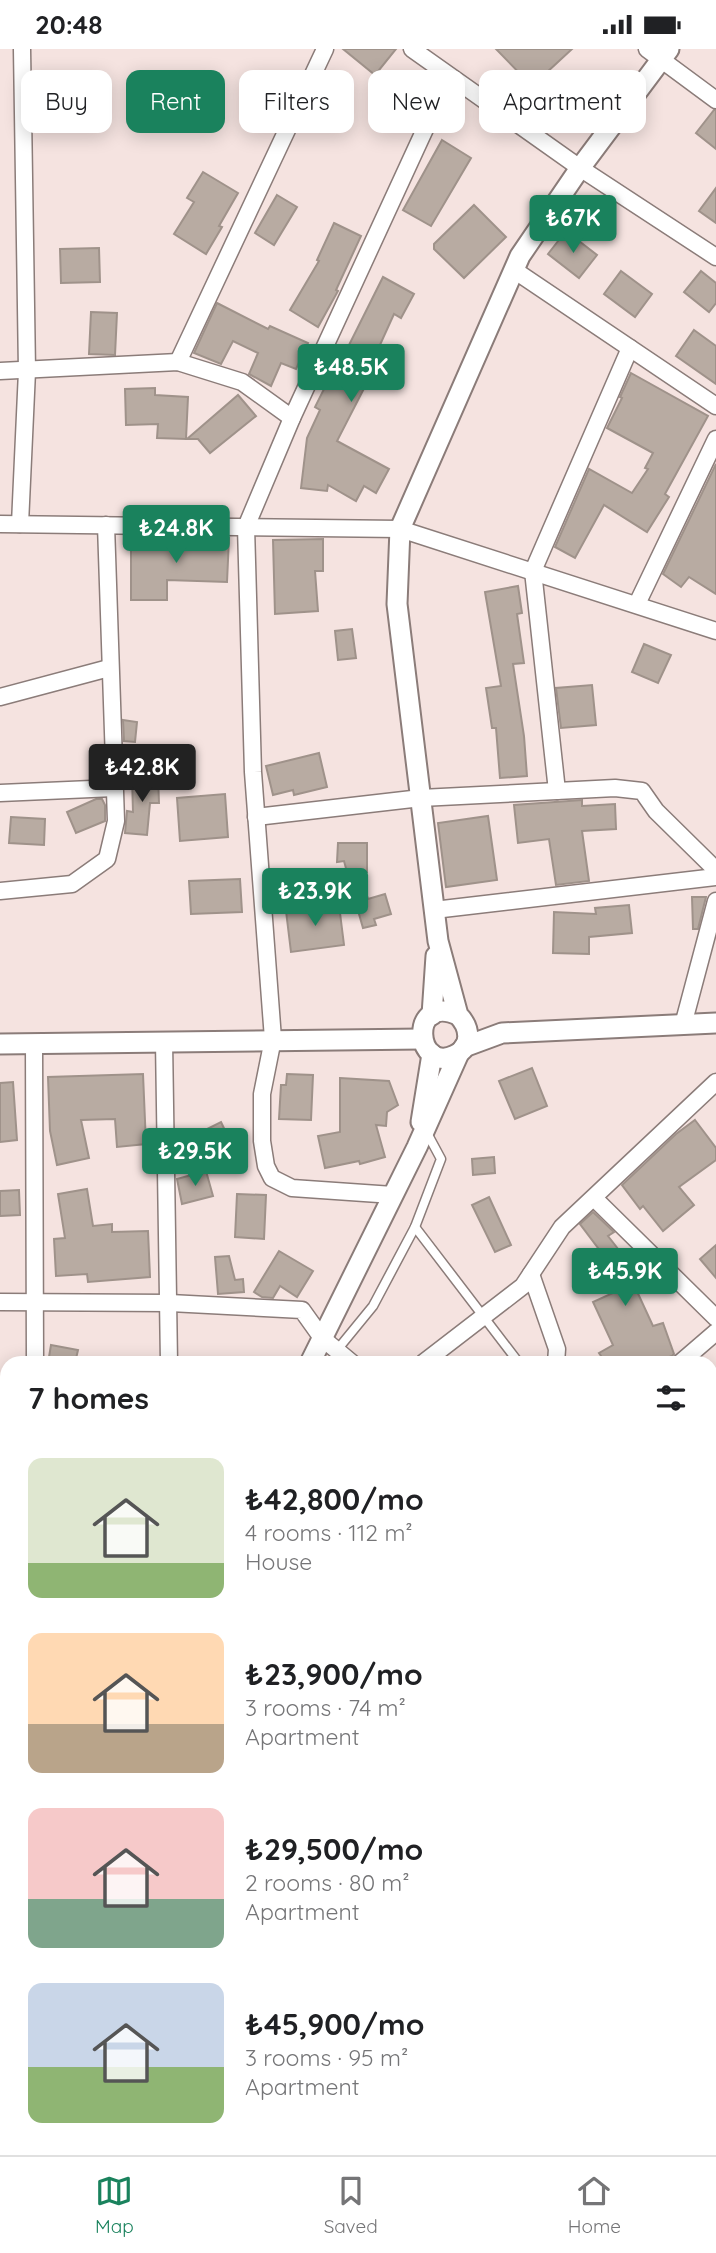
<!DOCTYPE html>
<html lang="en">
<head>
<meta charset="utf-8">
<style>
  body { margin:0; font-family:Quicksand,sans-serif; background:#f6f6f6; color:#202124; height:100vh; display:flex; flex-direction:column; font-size:26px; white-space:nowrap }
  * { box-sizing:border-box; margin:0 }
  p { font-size:23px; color:#757577 }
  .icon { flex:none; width:38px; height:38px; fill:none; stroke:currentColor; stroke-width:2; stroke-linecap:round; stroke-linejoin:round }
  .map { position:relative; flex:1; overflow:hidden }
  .side { position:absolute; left:0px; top:1307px; width:718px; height:800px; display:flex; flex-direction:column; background:#fff; border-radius:21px 21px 0 0; box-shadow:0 4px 18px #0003 }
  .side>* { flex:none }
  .banner { position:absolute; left:21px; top:21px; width:676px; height:63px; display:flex; gap:14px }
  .price { position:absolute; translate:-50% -60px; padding:0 16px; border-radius:7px; background:#1a825d; color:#fff; font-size:23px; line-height:46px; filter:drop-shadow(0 2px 4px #0008) }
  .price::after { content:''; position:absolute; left:50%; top:42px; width:21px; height:16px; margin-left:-10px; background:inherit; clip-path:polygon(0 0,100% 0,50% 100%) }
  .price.active { background:#222; color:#fff }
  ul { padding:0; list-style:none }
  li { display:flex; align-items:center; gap:21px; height:175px; padding:0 28px }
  li span { display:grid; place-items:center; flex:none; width:196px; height:140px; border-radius:14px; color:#555 }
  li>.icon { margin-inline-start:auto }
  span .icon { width:84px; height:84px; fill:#fffc; stroke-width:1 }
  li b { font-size:30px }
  h2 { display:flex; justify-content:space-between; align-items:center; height:84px; padding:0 28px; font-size:30px }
  .chip { padding:0 24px; border-radius:14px; background:#fff; box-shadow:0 4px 18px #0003; font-size:24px; line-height:63px }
  .chip.active { background:#1a825d; color:#fff }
  .status { display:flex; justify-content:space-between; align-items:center; height:49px; padding:0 35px; background:#fff; direction:ltr }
  .status svg { height:19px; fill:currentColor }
  .menu { display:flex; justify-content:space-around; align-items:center; height:98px; border-top:2px solid #e0e0e0; background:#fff; font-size:19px; color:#757577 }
  .menu a { display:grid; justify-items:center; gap:4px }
  .menu .active { color:#1a825d }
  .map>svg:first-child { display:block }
</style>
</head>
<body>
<div class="status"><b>20:48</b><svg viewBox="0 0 49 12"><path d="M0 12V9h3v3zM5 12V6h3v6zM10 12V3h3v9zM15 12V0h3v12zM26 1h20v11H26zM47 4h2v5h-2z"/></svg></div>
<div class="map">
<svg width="716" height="2106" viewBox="0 0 716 2106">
  <rect width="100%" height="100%" fill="#f5e3e0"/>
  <g fill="#b8aba2" stroke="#9f928a" stroke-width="2">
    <path d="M343,0H396L375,26Z"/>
    <path d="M496,0H572L532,37Z"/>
    <path d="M714,61H716V100L696,84Z"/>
    <path d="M442,91L471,109L431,177L403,161Z"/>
    <path d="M203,123L238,144L219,177L222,178L206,205L174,185L194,153L187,149Z"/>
    <path d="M716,139V174L699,162Z"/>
    <path d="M277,146L297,158L274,196L255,184Z"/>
    <path d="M474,156L506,188L464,229L434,200V195Z"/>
    <path d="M334,174L361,187L336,241L338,242L318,278L290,261L319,212L317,211Z"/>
    <path d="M566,182L597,206L579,229L548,205Z"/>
    <path d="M99,199L100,233L61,234L60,200Z"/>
    <path d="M621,222L652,245L635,268L604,245Z"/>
    <path d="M701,222L716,234V254L709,263L684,243Z"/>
    <path d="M383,228L414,245L401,269L394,265L369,320L373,322L337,392L389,420L376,444L364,437L356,452L328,436L327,442L301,439L307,389L320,361L315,358L340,308L349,312L355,299L349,296Z"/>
    <path d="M217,254L268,280L270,277L308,294L296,320L281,314L271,337L249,325L258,304L233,292L221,315L194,304Z"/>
    <path d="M91,263L117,264L115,306L89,305Z"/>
    <path d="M694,281L716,297V335L676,307Z"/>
    <path d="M631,324L708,367L665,445L669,448L647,483L604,456L575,509L555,498L589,420L632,444L648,420L645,419L653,404L607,379L622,349L620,348Z"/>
    <path d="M155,339V346L188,348L186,390L157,389L158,375L126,376L125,340Z"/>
    <path d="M238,346L256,367L210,404L198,390H187Z"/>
    <path d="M716,415V545L689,528L681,538L663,525Z"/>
    <path d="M185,488L229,489L227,533L167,531V551H131V492H185Z"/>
    <path d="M323,490V522H315L318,562L275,565L273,491Z"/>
    <path d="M518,537L522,564L517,565L524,614L513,615L524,687L527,727L500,729L496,679H492L486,639L501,637L485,543Z"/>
    <path d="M352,580L356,609L338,611L335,582Z"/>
    <path d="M644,595L671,606L658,634L632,623Z"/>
    <path d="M592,636L596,676L561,679L556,639Z"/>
    <path d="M123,671L137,673L135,693L124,692Z"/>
    <path d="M319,704L327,738L294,746L293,741L273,746L266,717Z"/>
    <path d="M158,727L159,754H150L147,786L125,784L127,762L133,763L132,728Z"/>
    <path d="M225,745L228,788L180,792L177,749Z"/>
    <path d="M96,750H102L105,756V772L76,784L67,763Z"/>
    <path d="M582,751V757L615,755L616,780L582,782L589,832L556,836L549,790L518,794L514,756Z"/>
    <path d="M488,767L497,831L446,838L438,774Z"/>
    <path d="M11,768L45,770L44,796L9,794Z"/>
    <path d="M338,794H367V823H347L344,812L337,813Z"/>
    <path d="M240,830L242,863L191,865L189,832Z"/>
    <path d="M365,840L368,850L385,845L391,865L374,870L376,876L363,879L353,844Z"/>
    <path d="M692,848H706L698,880H693Z"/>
    <path d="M339,856L344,896L291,903L286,862Z"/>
    <path d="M629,856L632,884L589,888V905L553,904L554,863L596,865L595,859Z"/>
    <path d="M532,1019L547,1057L515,1070L499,1032Z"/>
    <path d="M143,1025L146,1095L117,1098L115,1070L81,1071L89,1109L57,1116L50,1082L48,1028Z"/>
    <path d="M287,1025L313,1026L311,1071L279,1070L281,1036H286Z"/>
    <path d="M340,1029L389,1032L398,1056L387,1063L386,1077L376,1076L385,1108L360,1115L359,1112L325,1119L318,1087L340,1083Z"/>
    <path d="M13,1033L17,1091L0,1093V1034Z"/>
    <path d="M695,1071L716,1099V1111L679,1138L694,1156L663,1182L643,1157L640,1160L622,1136L676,1085Z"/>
    <path d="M221,1073L238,1109L210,1122L193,1087Z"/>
    <path d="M494,1108L495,1124L473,1126L472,1110Z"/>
    <path d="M206,1122L213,1147L182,1155L177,1130Z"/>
    <path d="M87,1140L93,1177L112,1175V1183L148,1182L150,1228L88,1233L87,1225L56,1227L54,1190L65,1189L58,1145Z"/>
    <path d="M19,1141L20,1166L0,1167V1142Z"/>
    <path d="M237,1145L266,1146L264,1190L235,1188Z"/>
    <path d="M489,1148L511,1196L495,1203L472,1156Z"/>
    <path d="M593,1163L614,1183L608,1187L633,1219L628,1223L653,1277L663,1274L674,1305L672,1307L653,1314H606L599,1304L613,1296L593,1253L613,1244L611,1239L619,1235L603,1215L607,1211L580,1175Z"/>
    <path d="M716,1196V1229L700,1210Z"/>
    <path d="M279,1202L313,1222L297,1248L280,1237L273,1249L262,1248L254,1243Z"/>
    <path d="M229,1207L235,1231L243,1230L244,1243L218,1245L215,1208Z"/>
    <path d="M51,1296L78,1301L75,1314H48Z"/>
  </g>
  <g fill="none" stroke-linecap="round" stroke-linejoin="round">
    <g stroke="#8b7c79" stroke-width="11">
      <g id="service">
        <path d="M415,1178L519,1314"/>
        <path d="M337,1301L373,1257L415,1178L441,1110L427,1084"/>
      </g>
    </g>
    <g stroke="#8b7c79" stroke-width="19">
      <g id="minor">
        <path d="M412,0L580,119L716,208"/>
        <path d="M647,0L716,51"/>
        <path d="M514,221L716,357"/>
        <path d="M178,313L325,0"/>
        <path d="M0,322L178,313L242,333L292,369"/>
        <path d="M0,475L400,480L716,582"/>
        <path d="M20,475L27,322L22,0"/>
        <path d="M637,555L716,390"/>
        <path d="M0,648L109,619"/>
        <path d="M557,742L533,522L630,299"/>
        <path d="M0,744L114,739"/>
        <path d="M256,768L421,749L615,739L642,742L656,762L716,821"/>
        <path d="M0,842L72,835L107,810L116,772L106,476"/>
        <path d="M434,861L716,828"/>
        <path d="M683,976L716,852"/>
        <path d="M164,992L169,1314"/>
        <path d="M34,994L35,1314"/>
        <path d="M393,1146L292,1139L272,1129L266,1117L262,1092V1045L273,990L253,723L246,478L292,369L449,28"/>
        <path d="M594,1149L716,1269"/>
        <path d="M531,1225L557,1300L556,1314"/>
        <path d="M0,1253L170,1254L302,1261L322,1289L352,1314"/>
        <path d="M423,1314L523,1237L562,1178L716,1033"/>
        <path d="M680,1314L716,1283"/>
        <path d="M710,1452L716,1446"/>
        <path d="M0,1552L7,1550"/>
        <path d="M710,1638L716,1632"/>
        <path d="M0,1679L7,1677"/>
        <path d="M710,1800L716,1807"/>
        <path d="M0,1817L7,1815"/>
        <path d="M0,1871L7,1893"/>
        <path d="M0,2052L7,2049"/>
        <path d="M232,2106L243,2100"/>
        <path d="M714,2106L716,2104"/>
      </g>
    </g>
    <g stroke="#8b7c79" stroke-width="23">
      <g id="tertiary">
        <path d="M432,966L436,907"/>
        <path d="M458,966C408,944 415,1026 455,1006C473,997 470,978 458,966L438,892L397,555L400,480L520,207L580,119L669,0"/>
        <path d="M0,995L422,990"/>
        <path d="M464,998L502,984L716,974"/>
        <path d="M421,1073L432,1005"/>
        <path d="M310,1314L417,1098L459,1004"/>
        <path d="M710,1838L716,1832"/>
        <path d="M710,1885L716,1878"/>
        <path d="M148,2106L150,2100"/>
        <path d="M469,2106L474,2100"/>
        <path d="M516,2106L522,2100"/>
      </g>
    </g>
    <use href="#service" stroke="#fff" stroke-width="8"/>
    <use href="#minor" stroke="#fff" stroke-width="16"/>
    <use href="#tertiary" stroke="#fff" stroke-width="19"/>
  </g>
</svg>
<b class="price" style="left:573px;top:206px">₺67K</b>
<b class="price" style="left:351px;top:355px">₺48.5K</b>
<b class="price" style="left:176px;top:516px">₺24.8K</b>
<b class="price active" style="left:142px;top:755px">₺42.8K</b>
<b class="price" style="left:315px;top:879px">₺23.9K</b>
<b class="price" style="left:195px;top:1139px">₺29.5K</b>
<b class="price" style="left:625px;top:1259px">₺45.9K</b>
<div class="banner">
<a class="chip">Buy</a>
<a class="chip active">Rent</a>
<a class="chip">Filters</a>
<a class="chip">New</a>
<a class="chip">Apartment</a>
</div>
<section class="side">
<h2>7 homes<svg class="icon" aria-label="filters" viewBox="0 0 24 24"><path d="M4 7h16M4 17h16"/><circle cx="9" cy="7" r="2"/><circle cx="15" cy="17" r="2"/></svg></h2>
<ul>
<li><span style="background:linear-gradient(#dfe7d0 75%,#8fb573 0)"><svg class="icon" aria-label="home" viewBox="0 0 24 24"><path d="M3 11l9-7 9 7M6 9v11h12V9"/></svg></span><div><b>₺42,800/mo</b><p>4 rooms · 112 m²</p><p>House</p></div></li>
<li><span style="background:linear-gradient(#ffd9b3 65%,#b9a48a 0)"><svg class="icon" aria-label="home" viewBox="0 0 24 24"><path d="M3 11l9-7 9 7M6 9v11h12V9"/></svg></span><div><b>₺23,900/mo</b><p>3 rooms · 74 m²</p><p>Apartment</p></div></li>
<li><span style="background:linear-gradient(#f6c9c9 65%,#7fa58c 0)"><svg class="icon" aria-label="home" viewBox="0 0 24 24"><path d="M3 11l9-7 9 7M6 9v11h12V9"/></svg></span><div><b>₺29,500/mo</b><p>2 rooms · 80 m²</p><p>Apartment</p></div></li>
<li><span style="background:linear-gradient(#c9d6e8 60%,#8fb573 0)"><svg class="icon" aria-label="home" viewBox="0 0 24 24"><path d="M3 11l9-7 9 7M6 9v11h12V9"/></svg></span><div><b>₺45,900/mo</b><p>3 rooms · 95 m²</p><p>Apartment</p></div></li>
</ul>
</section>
</div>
<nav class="menu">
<a class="active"><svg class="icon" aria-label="map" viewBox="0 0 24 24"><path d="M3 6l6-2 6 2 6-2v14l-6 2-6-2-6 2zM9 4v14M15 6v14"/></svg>Map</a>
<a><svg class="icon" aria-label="saved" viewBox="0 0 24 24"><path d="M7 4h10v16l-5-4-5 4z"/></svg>Saved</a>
<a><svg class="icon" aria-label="home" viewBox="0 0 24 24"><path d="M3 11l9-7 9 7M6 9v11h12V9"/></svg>Home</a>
</nav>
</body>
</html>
